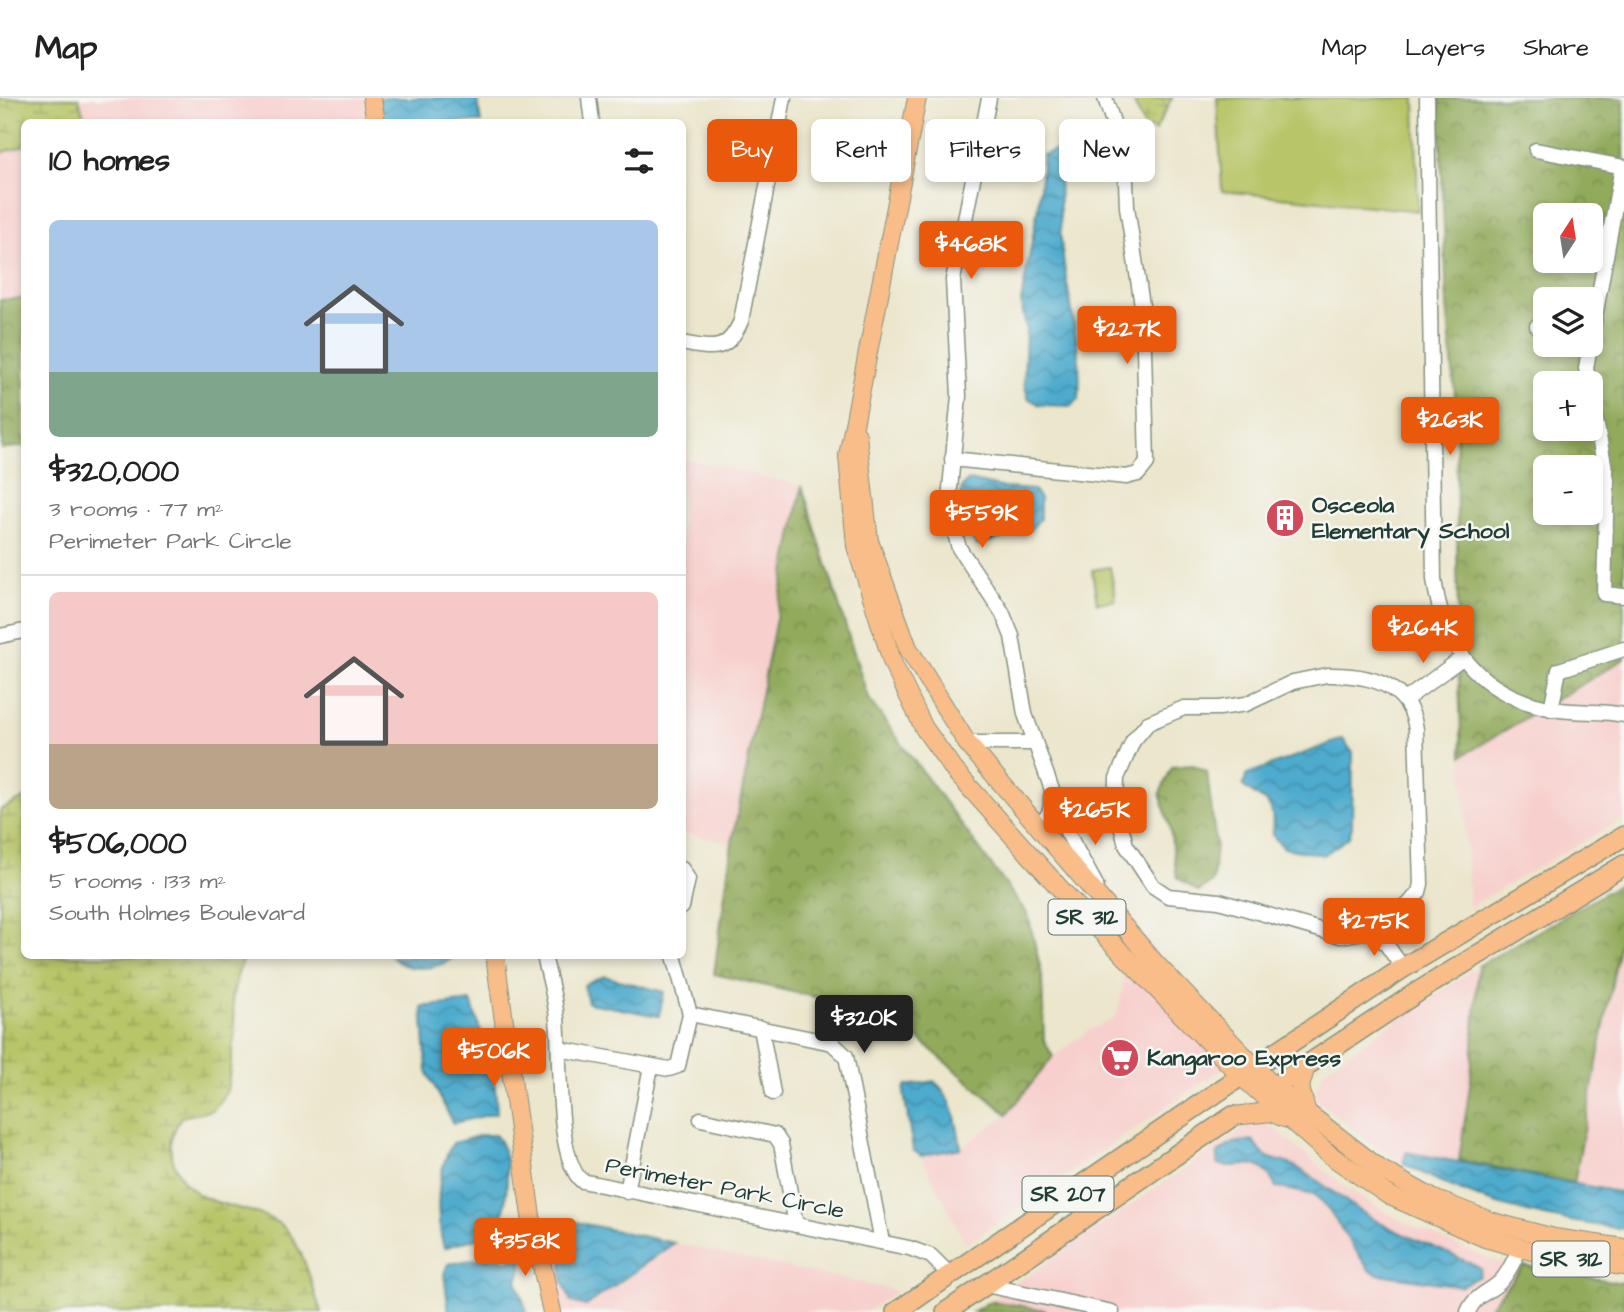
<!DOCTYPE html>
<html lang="en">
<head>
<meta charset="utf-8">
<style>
  body { margin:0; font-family:"Architects Daughter",sans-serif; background:#f2f2f2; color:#222; height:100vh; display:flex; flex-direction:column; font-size:26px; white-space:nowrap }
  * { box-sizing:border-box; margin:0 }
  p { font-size:23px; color:#767676 }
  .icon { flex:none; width:38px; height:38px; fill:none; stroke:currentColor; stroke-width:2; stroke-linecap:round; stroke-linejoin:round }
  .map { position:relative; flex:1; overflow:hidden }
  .sheet { position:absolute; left:21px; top:21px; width:665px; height:840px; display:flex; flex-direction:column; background:#fff; border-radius:10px; box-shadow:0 4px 10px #0003 }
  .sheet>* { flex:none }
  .banner { position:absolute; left:707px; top:21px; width:665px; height:63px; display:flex; gap:14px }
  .needle { width:46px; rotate:12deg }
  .buttons { position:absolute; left:1533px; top:105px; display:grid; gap:14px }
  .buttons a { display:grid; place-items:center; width:70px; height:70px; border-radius:10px; background:#fff; box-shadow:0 4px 10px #0003; font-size:35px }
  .price { position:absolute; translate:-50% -60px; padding:0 16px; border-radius:7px; background:#ea580c; color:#fff; font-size:23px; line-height:46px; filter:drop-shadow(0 2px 4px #0008) }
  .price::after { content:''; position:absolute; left:50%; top:42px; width:21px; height:16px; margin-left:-10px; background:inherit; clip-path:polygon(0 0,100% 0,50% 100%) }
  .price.current { background:#222; color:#fff }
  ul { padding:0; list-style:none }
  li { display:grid; align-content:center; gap:14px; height:371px; padding:0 28px }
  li+li { border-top:2px solid #e0e0e0 }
  li span { display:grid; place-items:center; height:217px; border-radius:10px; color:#555 }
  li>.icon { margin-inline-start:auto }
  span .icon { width:126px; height:126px; fill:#fffc; stroke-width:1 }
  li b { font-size:30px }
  h2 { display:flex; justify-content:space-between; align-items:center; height:84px; padding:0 28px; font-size:30px }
  .tag { padding:0 24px; border-radius:10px; background:#fff; box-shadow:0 4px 10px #0003; font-size:24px; line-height:63px }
  .tag.current { background:#ea580c; color:#fff }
  header { display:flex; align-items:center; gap:42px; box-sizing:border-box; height:98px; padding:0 35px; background:#fff; border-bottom:2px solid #e0e0e0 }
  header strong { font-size:33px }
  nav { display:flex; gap:38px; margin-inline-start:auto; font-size:24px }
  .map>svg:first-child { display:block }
</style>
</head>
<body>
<header>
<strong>Map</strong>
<nav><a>Map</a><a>Layers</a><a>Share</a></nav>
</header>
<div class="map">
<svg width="1624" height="1214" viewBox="0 0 1624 1214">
  <defs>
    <pattern id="forest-crowns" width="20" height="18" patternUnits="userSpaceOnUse" patternTransform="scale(1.75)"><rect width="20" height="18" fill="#92aa5c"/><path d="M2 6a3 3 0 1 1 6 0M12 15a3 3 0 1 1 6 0" fill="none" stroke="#778c4d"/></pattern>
    <pattern id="wetland-marsh" width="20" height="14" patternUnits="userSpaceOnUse" patternTransform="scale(1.75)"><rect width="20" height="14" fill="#b8c567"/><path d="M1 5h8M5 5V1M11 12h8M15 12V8" fill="none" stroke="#95a156"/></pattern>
    <pattern id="water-waves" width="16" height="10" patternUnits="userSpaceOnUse" patternTransform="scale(1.75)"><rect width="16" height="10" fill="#4eabcd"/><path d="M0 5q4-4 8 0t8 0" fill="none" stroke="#408ca7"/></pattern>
  </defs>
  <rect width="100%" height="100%" fill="#f6f6f2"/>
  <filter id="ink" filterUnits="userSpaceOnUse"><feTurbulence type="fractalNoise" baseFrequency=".0143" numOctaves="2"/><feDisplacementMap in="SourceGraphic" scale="14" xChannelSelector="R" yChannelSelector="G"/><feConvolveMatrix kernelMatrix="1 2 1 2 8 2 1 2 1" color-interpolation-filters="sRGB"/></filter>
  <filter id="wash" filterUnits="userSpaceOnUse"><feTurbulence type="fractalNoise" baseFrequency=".00686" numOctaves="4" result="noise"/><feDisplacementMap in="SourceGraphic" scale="28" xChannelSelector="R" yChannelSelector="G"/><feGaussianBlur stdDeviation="1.57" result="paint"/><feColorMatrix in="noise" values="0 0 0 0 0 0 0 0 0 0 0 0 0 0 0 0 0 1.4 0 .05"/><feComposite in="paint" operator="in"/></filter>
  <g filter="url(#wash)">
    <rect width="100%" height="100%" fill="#ebe6cc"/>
    <g fill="#f7d0cd" fill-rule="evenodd">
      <path d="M79,0H368L371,24H85Z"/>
      <path d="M24,48V200L0,202V55Z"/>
      <path d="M682,360L802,388L732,745L683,735Z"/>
      <path d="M1624,561V720L1469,809L1462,658Z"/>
      <path d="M1125,811L1235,962L966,1146L921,1058L961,1050L1007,1016L1053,959L1089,932L1114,921L1120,906L1125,862Z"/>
      <path d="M1624,823V1095L1574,1085Z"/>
      <path d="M1478,868L1471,980L1459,1062L1406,1054L1403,1065L1370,1044L1313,999L1325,971Z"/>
      <path d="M1260,1019L1347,1091L1401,1123L1493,1163L1523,1168L1486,1214H1056L990,1203ZM1262,1058L1272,1063H1284L1300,1071L1378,1124L1426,1149L1467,1163L1369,1172L1323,1104L1314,1097L1277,1089L1264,1071L1241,1065Z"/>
      <path d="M535,1115L562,1121V1181L618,1188L674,1145L897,1193L866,1214H556Z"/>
    </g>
    <g fill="url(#forest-crowns)" stroke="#587448" stroke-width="2" fill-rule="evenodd">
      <path d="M1439,0H1624V561L1462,658L1458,561L1456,309L1447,206ZM1545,117H1591V163H1545ZM1545,201H1591V247H1545ZM1545,285H1591V331H1545ZM1545,369H1591V415H1545Z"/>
      <path d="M24,200V348L2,351L0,202Z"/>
      <path d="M802,388L868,600L1028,817L1042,877L1044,942L1053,959L1007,1016L889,916L714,876L732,745Z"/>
      <path d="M1193,667L1207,674L1216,748L1213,783L1199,794L1177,779L1170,730L1160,695L1172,669Z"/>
      <path d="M1624,784V823L1574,1085L1459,1062L1471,980L1478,868Z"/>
      <path d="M1523,1168L1624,1185V1214H1486Z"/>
      <path d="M990,1203L1046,1212V1214H973Z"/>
    </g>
    <g fill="url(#wetland-marsh)" stroke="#6c814e" stroke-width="2">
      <path d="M0,0H79L85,24H24V48L0,55Z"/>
      <path d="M1132,0H1172L1155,33L1143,26Z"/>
      <path d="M24,700V858H243L232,898L235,933L227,993L213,1012L181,1019C172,1034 168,1048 174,1065C194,1117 241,1100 281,1127C301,1141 313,1191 321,1214H0V712Z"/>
    </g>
    <g fill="#b8c567" stroke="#6c814e" stroke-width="2">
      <path d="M1217,0H1415L1418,113L1222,93Z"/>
      <path d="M1110,469L1116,502L1097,505L1092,472Z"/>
    </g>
    <g fill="url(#water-waves)" stroke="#367480" stroke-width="2">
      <path d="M377,0H477L481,24H380Z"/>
      <path d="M1056,52L1059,66C1060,94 1059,124 1062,152C1068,202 1083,251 1079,301L1071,308L1040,307L1028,300L1024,284L1026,230L1021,204L1038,109L1043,57Z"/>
      <path d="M969,382L1004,390L1034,392L1040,401V421L1030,432L977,447C963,428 958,411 962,388Z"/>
      <path d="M1343,641L1353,655L1352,728L1349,739L1324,757L1284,750L1272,737C1276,699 1265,707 1243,688L1247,676Z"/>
      <path d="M455,858C439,872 407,875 392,859Z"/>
      <path d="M604,878L664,894L659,918L588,905L584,887Z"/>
      <path d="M471,903L494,975L497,1015L453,1025L427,974L422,909Z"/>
      <path d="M934,983C954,999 957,1026 961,1050L921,1058L913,1052L904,995L905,988Z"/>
      <path d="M481,1037H495C514,1056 506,1108 500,1133L444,1150C435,1119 436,1072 453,1045Z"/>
      <path d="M1253,1042C1268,1069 1277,1057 1300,1071C1328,1088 1353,1111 1382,1126C1414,1143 1449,1153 1481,1171L1479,1178L1461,1188L1378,1176L1369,1172L1323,1104L1314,1097L1276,1089C1257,1051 1243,1075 1217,1066L1218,1055L1233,1045Z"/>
      <path d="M1406,1054L1624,1095V1131C1537,1120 1481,1107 1403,1065Z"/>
      <path d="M562,1121L669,1144L674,1145L586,1208L571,1204L562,1181Z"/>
      <path d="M519,1140L527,1148L517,1185L527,1214H449L444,1176L448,1166L494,1158L508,1163L513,1159L514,1143Z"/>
    </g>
  </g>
  <g filter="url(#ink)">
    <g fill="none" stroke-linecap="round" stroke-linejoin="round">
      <g stroke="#859280" stroke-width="17">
        <g id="minor">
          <path d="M589,0L592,24"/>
          <path d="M989,0L953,182L959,298L948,411L959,450L1002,514L1012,538L1025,616L1067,734L1096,787"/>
          <path d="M1427,0L1434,481C1444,555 1485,601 1560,612C1581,615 1603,612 1624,617"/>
          <path d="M1536,52L1624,69"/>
          <path d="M1537,228L1545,230"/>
          <path d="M1591,241L1622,69"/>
          <path d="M682,245C713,251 727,255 741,223L784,0"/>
          <path d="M1589,285L1586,270L1590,247"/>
          <path d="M1591,296L1607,382L1604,496L1624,498"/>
          <path d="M952,361L1126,379L1138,376L1147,365L1143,214L1127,109L1125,60L1105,0"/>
          <path d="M0,538L24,533"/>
          <path d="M1327,577C1367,576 1409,585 1416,631L1421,786L1419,794L1408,807L1364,834L1341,838L1219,803L1168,798L1153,788L1126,747L1116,709L1117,680L1133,643L1148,625L1184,610H1219L1246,606L1293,584Z"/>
          <path d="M1405,602L1462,560"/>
          <path d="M1551,611L1559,572L1624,551"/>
          <path d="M967,645H1035"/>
          <path d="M1035,727C1049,721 1052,712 1051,697"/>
          <path d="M682,771L688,781L682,809"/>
          <path d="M1374,829L1403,870"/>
          <path d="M544,858C549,879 555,900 557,921C561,958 555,1060 582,1083L909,1150L931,1158L950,1177"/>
          <path d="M690,916L832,945L846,958L882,1144"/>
          <path d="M761,930L773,995"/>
          <path d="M559,951L669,971L678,968L690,916L674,858"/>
          <path d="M701,1021L775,1037L781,1046L796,1127"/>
          <path d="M627,1094L651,968"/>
          <path d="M986,1187L1112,1214"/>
          <path d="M1468,1214C1474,1198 1488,1195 1500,1184C1509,1175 1514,1162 1520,1150"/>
        </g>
      </g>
      <g stroke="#859280" stroke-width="20">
        <g id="major">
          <path d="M372,0L376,24"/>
          <path d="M917,0L848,358L856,448L893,566L924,630L954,672L1064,795L1241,978L1330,1057L1388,1097L1485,1140L1550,1158L1624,1168"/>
          <path d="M857,337L869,443L908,550L967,645L1155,865L1274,989L1380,1071L1434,1101L1493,1124L1554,1140L1624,1150"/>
          <path d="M495,858L531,1118L552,1214"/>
          <path d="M1306,968L1300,989L1307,1016"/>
          <path d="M1233,1018L1271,1014L1284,1020"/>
        </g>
      </g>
      <g stroke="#859280" stroke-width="22">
        <g id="highway">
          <path d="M1254,969L1403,870L1624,738"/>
          <path d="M1274,989L1419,893L1624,767"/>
          <path d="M896,1214L1241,978"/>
          <path d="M946,1214L1233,1018"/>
        </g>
      </g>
      <use href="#minor" stroke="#fff" stroke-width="14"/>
      <use href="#major" stroke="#f8bd89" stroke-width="18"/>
      <use href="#highway" stroke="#f8bd89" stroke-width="19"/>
    </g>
  </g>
  <defs>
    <g id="building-disc" transform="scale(2.0125)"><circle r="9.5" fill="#d1495b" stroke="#f6f6f2"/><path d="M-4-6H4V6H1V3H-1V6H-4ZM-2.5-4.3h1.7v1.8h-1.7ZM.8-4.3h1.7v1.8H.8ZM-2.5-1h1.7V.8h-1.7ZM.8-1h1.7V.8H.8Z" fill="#fff"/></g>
    <g id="supermarket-disc" transform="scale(2.0125)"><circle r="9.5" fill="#d1495b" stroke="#f6f6f2"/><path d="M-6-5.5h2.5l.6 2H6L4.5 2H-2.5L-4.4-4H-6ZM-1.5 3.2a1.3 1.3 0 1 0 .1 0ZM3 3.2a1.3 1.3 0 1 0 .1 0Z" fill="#fff"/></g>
  </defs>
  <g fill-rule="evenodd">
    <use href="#building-disc" x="1285" y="420"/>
    <use href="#supermarket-disc" x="1120" y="960"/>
  </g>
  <g text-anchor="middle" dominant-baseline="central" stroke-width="5" stroke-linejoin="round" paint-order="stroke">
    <g fill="#f6f6f2" stroke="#60746d" stroke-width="2">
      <rect x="1048.5" y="801.5" width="77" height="35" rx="5"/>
      <rect x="1022.5" y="1078.5" width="91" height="35" rx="5"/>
      <rect x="1532.5" y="1143.5" width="77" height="35" rx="5"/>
    </g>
    <g font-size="21" font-weight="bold" fill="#1f3d34">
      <text x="1087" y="819">SR 312</text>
      <text x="1068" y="1096">SR 207</text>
      <text x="1571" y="1161">SR 312</text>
    </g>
    <g font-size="23" font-weight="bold" fill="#1f3d34" stroke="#f6f6f2" text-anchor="start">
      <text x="1312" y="407">Osceola<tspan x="1312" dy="26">Elementary School</tspan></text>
      <text x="1147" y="960">Kangaroo Express</text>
    </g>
    <g font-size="23" fill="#1f3d34" stroke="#f6f6f2">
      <text transform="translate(725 1090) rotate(11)">Perimeter Park Circle</text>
    </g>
  </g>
</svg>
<div class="buttons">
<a><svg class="needle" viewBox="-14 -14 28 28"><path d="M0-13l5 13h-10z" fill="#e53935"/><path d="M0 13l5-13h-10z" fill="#767676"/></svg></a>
<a><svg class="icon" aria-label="layers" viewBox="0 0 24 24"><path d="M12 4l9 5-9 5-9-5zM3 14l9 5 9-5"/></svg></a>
<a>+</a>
<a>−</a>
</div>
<b class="price" style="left:971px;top:183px">$468K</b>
<b class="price" style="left:1127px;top:268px">$227K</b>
<b class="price" style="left:1450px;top:359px">$263K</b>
<b class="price" style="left:982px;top:452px">$559K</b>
<b class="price" style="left:1423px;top:567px">$264K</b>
<b class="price" style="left:1095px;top:749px">$265K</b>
<b class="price" style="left:1374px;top:860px">$275K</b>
<b class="price current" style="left:864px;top:957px">$320K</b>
<b class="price" style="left:494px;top:990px">$506K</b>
<b class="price" style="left:525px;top:1180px">$358K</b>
<div class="banner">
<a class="tag current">Buy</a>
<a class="tag">Rent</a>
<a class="tag">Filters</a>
<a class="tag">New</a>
</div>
<section class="sheet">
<h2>10 homes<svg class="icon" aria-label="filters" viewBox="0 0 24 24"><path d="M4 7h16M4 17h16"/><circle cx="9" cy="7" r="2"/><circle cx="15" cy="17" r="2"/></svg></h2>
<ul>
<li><span style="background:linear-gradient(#a9c7e8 70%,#7fa58c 0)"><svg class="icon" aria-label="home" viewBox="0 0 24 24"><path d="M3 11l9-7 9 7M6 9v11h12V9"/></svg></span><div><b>$320,000</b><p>3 rooms · 77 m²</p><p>Perimeter Park Circle</p></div></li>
<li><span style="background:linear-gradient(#f6c9c9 70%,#b9a48a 0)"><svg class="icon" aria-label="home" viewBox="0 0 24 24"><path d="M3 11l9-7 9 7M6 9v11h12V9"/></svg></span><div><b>$506,000</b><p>5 rooms · 133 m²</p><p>South Holmes Boulevard</p></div></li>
</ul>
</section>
</div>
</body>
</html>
